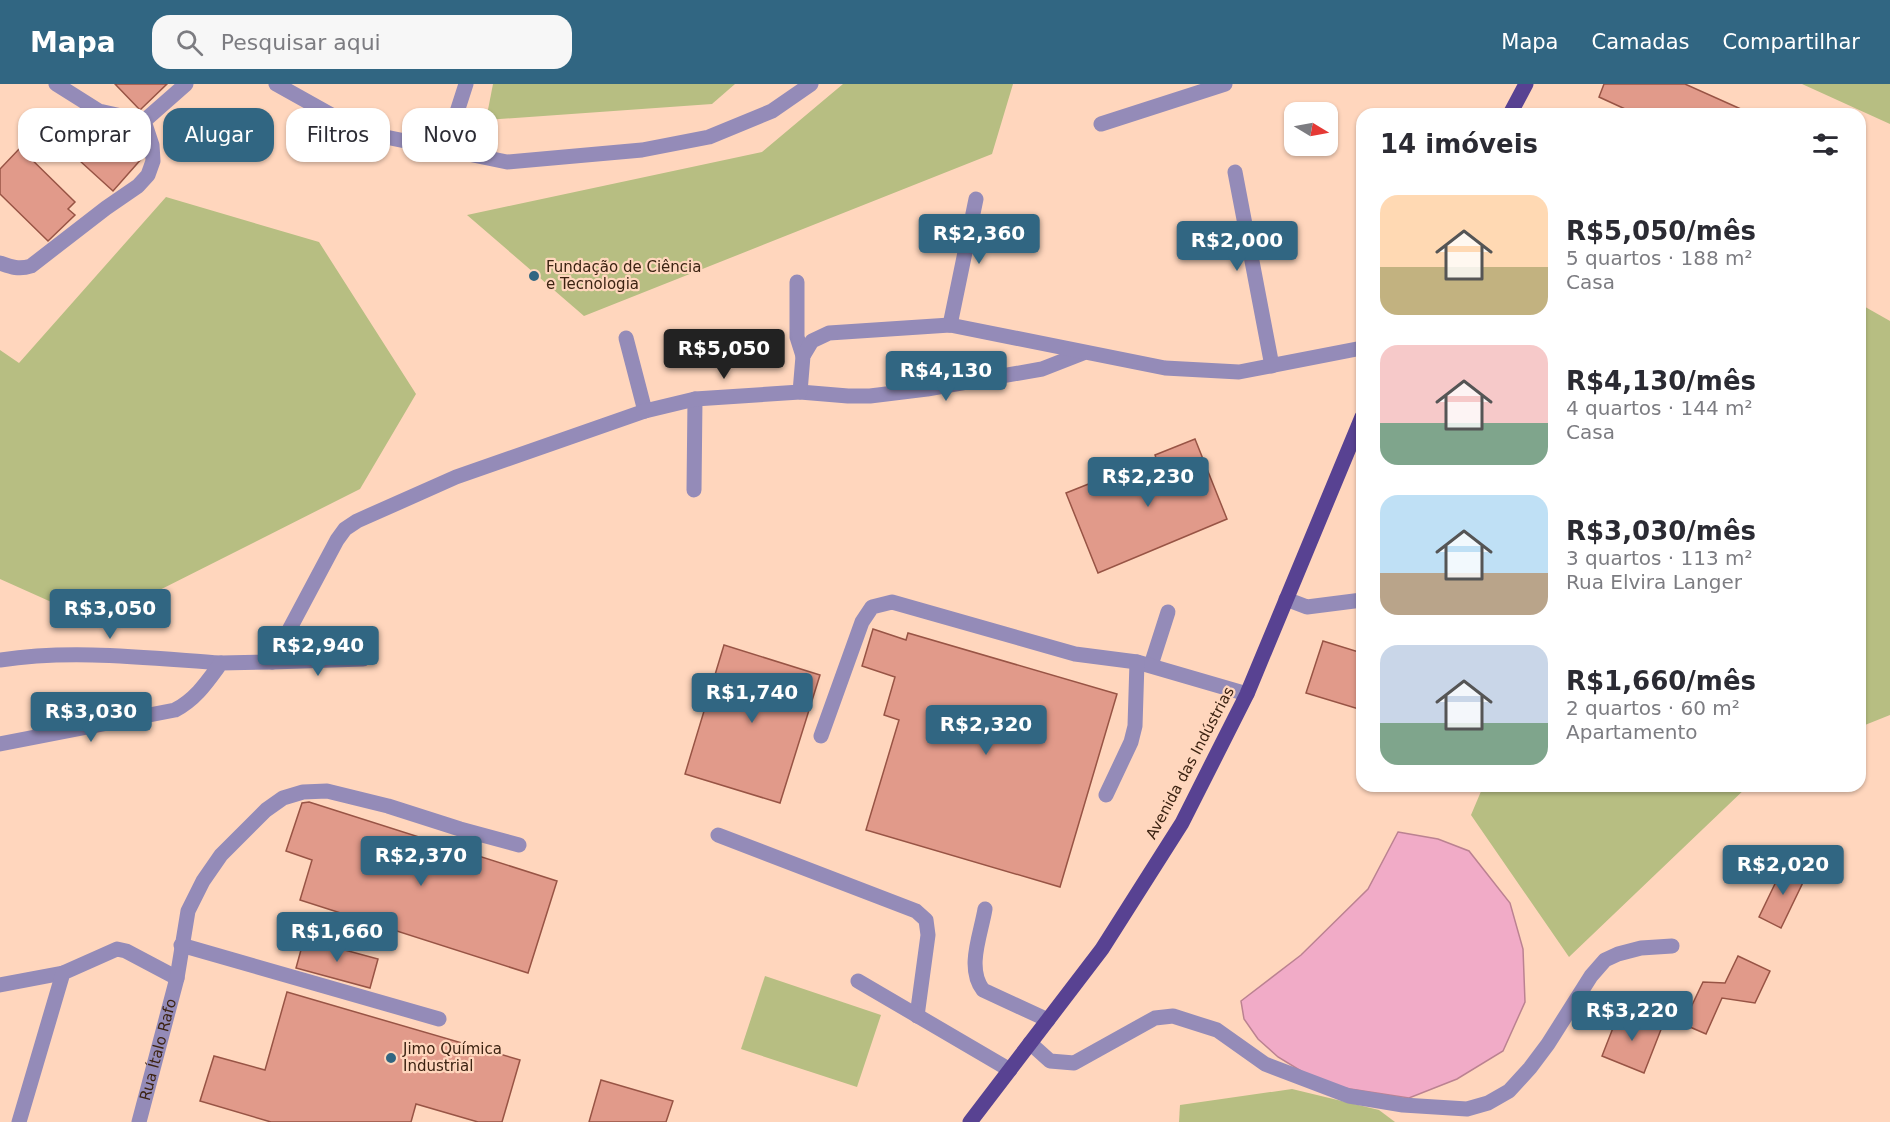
<!DOCTYPE html>
<html lang="pt">
<head>
<meta charset="utf-8">
<style>
  body { margin:0; font-family:"DejaVu Sans",sans-serif; background:#f7f7f7; color:#2b2b33; height:100vh; display:flex; flex-direction:column; font-size:22px; white-space:nowrap }
  * { box-sizing:border-box; margin:0 }
  p { font-size:20px; color:#7c7c81 }
  .icon { flex:none; width:33px; height:33px; fill:none; stroke:currentColor; stroke-width:2; stroke-linecap:round; stroke-linejoin:round }
  .map { position:relative; flex:1; overflow:hidden }
  .sheet { position:absolute; left:1356px; top:24px; width:510px; height:684px; display:flex; flex-direction:column; background:#fff; border-radius:18px; box-shadow:0 2px 4px #0004 }
  .sheet>* { flex:none }
  .banner { position:absolute; left:18px; top:24px; width:570px; height:54px; display:flex; gap:12px }
  .needle { width:39px; rotate:100deg }
  .fabs { position:absolute; left:1284px; top:18px; display:grid; gap:12px }
  .fabs a { display:grid; place-items:center; width:54px; height:54px; border-radius:12px; background:#fff; box-shadow:0 2px 4px #0004; font-size:30px }
  .price { position:absolute; translate:-50% -51px; padding:0 14px; border-radius:6px; background:#316682; color:#fff; font-size:20px; line-height:39px; filter:drop-shadow(0 2px 3px #0008) }
  .price::after { content:''; position:absolute; left:50%; top:36px; width:18px; height:14px; margin-left:-9px; background:inherit; clip-path:polygon(0 0,100% 0,50% 100%) }
  .price.on { background:#222; color:#fff }
  ul { padding:0; list-style:none }
  li { display:flex; align-items:center; gap:18px; height:150px; padding:0 24px }
  li span { display:grid; place-items:center; flex:none; width:168px; height:120px; border-radius:18px; color:#555 }
  li>.icon { margin-inline-start:auto }
  span .icon { width:72px; height:72px; fill:#fffc; stroke-width:1 }
  li b { font-size:26px }
  h2 { display:flex; justify-content:space-between; align-items:center; height:72px; padding:0 24px; font-size:26px }
  .tag { padding:0 21px; border-radius:18px; background:#fff; box-shadow:0 2px 4px #0004; font-size:21px; line-height:54px }
  .tag.on { background:#316682; color:#fff }
  header { display:flex; align-items:center; gap:36px; box-sizing:border-box; height:84px; padding:0 30px; background:#316682; color:#fff }
  header strong { font-size:28px }
  nav { display:flex; gap:33px; margin-inline-start:auto; font-size:21px }
  .search { width:420px; height:54px; background:#f7f7f7; display:flex; align-items:center; gap:15px; box-sizing:border-box; padding:0 21px; border-radius:18px; color:#7c7c81; font-size:22px }
  .map>svg:first-child { display:block }
</style>
</head>
<body>
<header>
<strong>Mapa</strong>
<div class="search"><svg class="icon" aria-label="search" viewBox="0 0 24 24"><circle cx="10" cy="10" r="6"/><path d="M15 15l6 6"/></svg>Pesquisar aqui</div>
<nav><a>Mapa</a><a>Camadas</a><a>Compartilhar</a></nav>
</header>
<div class="map">
<svg width="1890" height="1038" viewBox="0 0 1890 1038">
  <rect width="100%" height="100%" fill="#ffd6bd"/>
  <g fill="#b7be82">
    <path d="M493,0H735L712,20L486,36Z"/>
    <path d="M843,0H1013L992,70L584,232L467,131L762,68Z"/>
    <path d="M1802,0H1890V40Z"/>
    <path d="M166,113L319,158L416,310L360,405L96,538L0,495V266L19,279Z"/>
    <path d="M1860,220L1890,237V631L1860,643Z"/>
    <path d="M1476,702H1748L1569,873L1471,731L1482,705Z"/>
    <path d="M765,892L881,931L857,1003L741,965Z"/>
    <path d="M1292,1005L1379,1026L1395,1038H1179L1180,1021Z"/>
  </g>
  <path fill="#f1abc7" stroke="#bb8291" stroke-width="1.5" d="M1398,748L1438,755L1469,767L1510,819L1523,865L1525,918L1503,967L1457,995L1409,1014L1344,1004L1306,990L1278,973L1258,955L1244,935L1241,917L1301,871L1368,805Z"/>
  <g fill="#e19a8a" stroke="#985445" stroke-width="1.5">
    <path d="M115,0H167L140,26Z"/>
    <path d="M1604,0H1685L1752,30H1636L1599,13Z"/>
    <path d="M104,50L117,62L123,55L143,73L113,107L80,77Z"/>
    <path d="M20,64L75,118L68,125L75,131L48,157L0,110V85Z"/>
    <path d="M1195,355L1227,435L1098,489L1066,409L1096,397L1099,405L1158,380L1155,371Z"/>
    <path d="M873,545L906,556L908,549L1117,610L1060,803L866,746L899,636L884,631L895,593L862,582Z"/>
    <path d="M1323,557L1362,569V626L1306,609Z"/>
    <path d="M724,561L820,591L780,719L685,690Z"/>
    <path d="M309,718L557,797L528,889L300,816L312,776L286,767L302,719Z"/>
    <path d="M1785,779L1807,790L1781,844L1759,833Z"/>
    <path d="M304,855L378,875L370,904L296,884Z"/>
    <path d="M1738,872L1770,887L1755,919L1722,914L1706,950L1683,940L1703,898L1725,899Z"/>
    <path d="M287,908L520,976L502,1038H478L416,1020L411,1038H271L200,1017L214,972L265,986Z"/>
    <path d="M1620,926L1662,943L1644,989L1602,972Z"/>
    <path d="M601,996L673,1017L666,1038H589Z"/>
  </g>
  <g fill="none" stroke-linecap="round" stroke-linejoin="round">
    <g stroke="#948bb8" stroke-width="15">
      <path d="M56,0L99,27L144,37L186,0"/>
      <path d="M276,0L353,43L376,51L507,78L642,66L709,53L772,27L811,0"/>
      <path d="M1101,40L1225,0"/>
      <path d="M445,65L466,0"/>
      <path d="M1235,88L1272,282"/>
      <path d="M0,179C11,183 19,186 31,182L106,124L138,102L148,91L153,77L152,61L144,37"/>
      <path d="M797,198V253L803,272"/>
      <path d="M950,241L976,115"/>
      <path d="M626,254L645,327"/>
      <path d="M800,308L848,312H870L927,305L1042,285L1083,269"/>
      <path d="M694,406L695,315"/>
      <path d="M1286,515L1307,523L1362,516"/>
      <path d="M0,576C72,565 148,574 221,579"/>
      <path d="M272,578L363,575"/>
      <path d="M1151,581L1168,528"/>
      <path d="M821,652L862,538L872,523L892,518L1075,570L1137,578L1247,610"/>
      <path d="M0,660L175,626C196,615 207,598 221,579L272,578L337,456L345,445L357,437L456,393L645,327L695,315L800,308L803,272L812,257L829,249L950,241L1165,284L1239,288L1362,264"/>
      <path d="M1106,711L1131,658L1135,642L1137,578"/>
      <path d="M718,751L916,827L926,836L928,851L917,932"/>
      <path d="M985,825C981,850 966,884 983,906L1048,936"/>
      <path d="M181,861L439,935"/>
      <path d="M858,897L1010,986"/>
      <path d="M0,901L63,889"/>
      <path d="M1030,959L1050,977L1074,979L1155,934L1173,932L1217,946L1265,980L1349,1012L1403,1021L1467,1025L1488,1019L1509,1007L1530,984L1548,960L1591,892L1605,876L1618,870L1641,864L1672,862"/>
      <path d="M19,1038L63,889L117,865L126,867L177,894"/>
      <path id="s1" d="M139,1038L177,894L188,827L203,797L221,771L266,726L283,714L303,708L327,707L388,722L460,745L519,761"/>
    </g>
    <g stroke="#584292" stroke-width="15">
      <path d="M1510,30L1526,0"/>
      <path d="M970,1038L1102,865L1182,739L1247,610L1362,333"/>
    </g>
  </g>
  <g fill="#316682" stroke="#ffd6bd" stroke-width="2">
    <circle cx="534" cy="192" r="6"/>
    <circle cx="391" cy="974" r="6"/>
  </g>
  <g text-anchor="middle" dominant-baseline="central" stroke-width="4.5" stroke-linejoin="round" paint-order="stroke">
    <g font-size="15" fill="#3c2312" stroke="#ffd6bd" text-anchor="start">
      <text x="546" y="183">Fundação de Ciência<tspan x="546" dy="17">e Tecnologia</tspan></text>
      <text x="403" y="965">Jimo Química<tspan x="403" dy="17">Industrial</tspan></text>
    </g>
    <g font-size="15" fill="#3c2312" stroke="#ffd6bd">
      <text transform="translate(1190 679) rotate(-62)">Avenida das Indústrias</text>
      <text stroke="none"><textPath href="#s1" startOffset="75">Rua Ítalo Rafo</textPath></text>
    </g>
  </g>
</svg>
<div class="fabs">
<a><svg class="needle" viewBox="-14 -14 28 28"><path d="M0-13l5 13h-10z" fill="#e53935"/><path d="M0 13l5-13h-10z" fill="#7c7c81"/></svg></a>
</div>
<b class="price" style="left:979px;top:181px">R$2,360</b>
<b class="price" style="left:1237px;top:188px">R$2,000</b>
<b class="price on" style="left:724px;top:296px">R$5,050</b>
<b class="price" style="left:946px;top:318px">R$4,130</b>
<b class="price" style="left:1148px;top:424px">R$2,230</b>
<b class="price" style="left:110px;top:556px">R$3,050</b>
<b class="price" style="left:318px;top:593px">R$2,940</b>
<b class="price" style="left:752px;top:640px">R$1,740</b>
<b class="price" style="left:91px;top:659px">R$3,030</b>
<b class="price" style="left:986px;top:672px">R$2,320</b>
<b class="price" style="left:421px;top:803px">R$2,370</b>
<b class="price" style="left:1783px;top:812px">R$2,020</b>
<b class="price" style="left:337px;top:879px">R$1,660</b>
<b class="price" style="left:1632px;top:958px">R$3,220</b>
<div class="banner">
<a class="tag">Comprar</a>
<a class="tag on">Alugar</a>
<a class="tag">Filtros</a>
<a class="tag">Novo</a>
</div>
<section class="sheet">
<h2>14 imóveis<svg class="icon" aria-label="filters" viewBox="0 0 24 24"><path d="M4 7h16M4 17h16"/><circle cx="9" cy="7" r="2"/><circle cx="15" cy="17" r="2"/></svg></h2>
<ul>
<li><span style="background:linear-gradient(#ffd9b3 60%,#c2b280 0)"><svg class="icon" aria-label="home" viewBox="0 0 24 24"><path d="M3 11l9-7 9 7M6 9v11h12V9"/></svg></span><div><b>R$5,050/mês</b><p>5 quartos · 188 m²</p><p>Casa</p></div></li>
<li><span style="background:linear-gradient(#f6c9c9 65%,#7fa58c 0)"><svg class="icon" aria-label="home" viewBox="0 0 24 24"><path d="M3 11l9-7 9 7M6 9v11h12V9"/></svg></span><div><b>R$4,130/mês</b><p>4 quartos · 144 m²</p><p>Casa</p></div></li>
<li><span style="background:linear-gradient(#bfe0f5 65%,#b9a48a 0)"><svg class="icon" aria-label="home" viewBox="0 0 24 24"><path d="M3 11l9-7 9 7M6 9v11h12V9"/></svg></span><div><b>R$3,030/mês</b><p>3 quartos · 113 m²</p><p>Rua Elvira Langer</p></div></li>
<li><span style="background:linear-gradient(#c9d6e8 65%,#7fa58c 0)"><svg class="icon" aria-label="home" viewBox="0 0 24 24"><path d="M3 11l9-7 9 7M6 9v11h12V9"/></svg></span><div><b>R$1,660/mês</b><p>2 quartos · 60 m²</p><p>Apartamento</p></div></li>
</ul>
</section>
</div>
</body>
</html>
